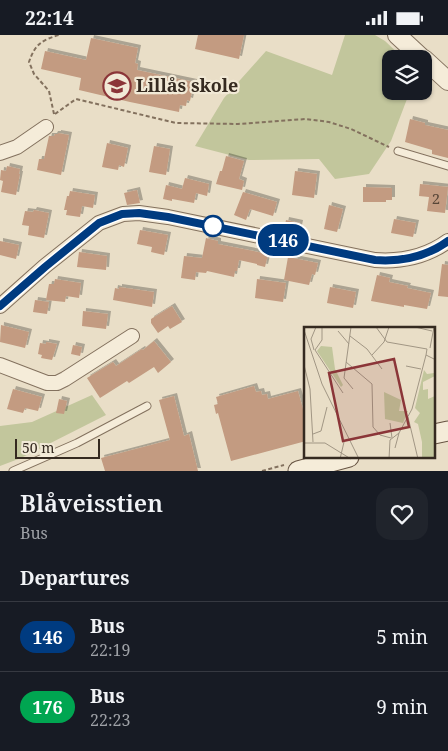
<!DOCTYPE html>
<html lang="en">
<head>
<meta charset="utf-8">
<style>
	:root { --surface:#171b24; --page:#20242c; --text:#f1f3f6; --muted:#9ea1a6; --line:#363941 }
	body { margin:0; font-family:"Noto Serif",serif; background:var(--page); color:var(--text); height:100vh; display:flex; flex-direction:column; font-size:19px; white-space:nowrap }
	* { box-sizing:border-box; margin:0 }
	p { font-size:16px; color:var(--muted) }
	.icon { flex:none; width:28px; height:28px; fill:none; stroke:currentColor; stroke-width:2; stroke-linecap:round; stroke-linejoin:round }
	.map { position:relative; height:436px; overflow:hidden }
	.details { display:flex; flex-direction:column; background:var(--surface); flex:1 }
	.details>* { flex:none }
	.badge { padding:0 10px; border-radius:16px; font-size:18px; line-height:32px }
	.fabs { position:absolute; left:382px; top:15px; display:grid; gap:10px }
	.fabs a { display:grid; place-items:center; width:50px; height:50px; border-radius:10px; background:var(--surface); box-shadow:0 1px 4px #0004; font-size:25px }
	.scale { position:absolute; left:15px; bottom:12px; width:85px; box-sizing:border-box; padding-left:5px; border:2px solid #352a20; border-top:0; font-size:14px; line-height:18px; white-space:nowrap; color:#352a20; -webkit-text-stroke:4px #f1e9d6; paint-order:stroke }
	.map>.badge { position:absolute; translate:-50% -50%; box-shadow:0 0 0 2px #fff }
	h2 { padding:0 20px; font-size:19px; line-height:45px }
	.round { display:grid; place-items:center; flex:none; width:52px; height:52px; border-radius:15px; background:var(--page) }
	.overview { display:flex; align-items:center; justify-content:space-between; height:85px; padding:0 20px }
	h1 { font-size:24px; font-weight:600; line-height:38px }
	ul { padding:0; list-style:none }
	li { display:flex; align-items:center; gap:15px; height:70px; padding:0 20px; border-top:1px solid var(--line) }
	li div { flex:1 }
	li b { display:block; font-size:19px }
	li em { font-style:normal }
	li .badge { min-width:55px; font-weight:700; text-align:center }
	.status { display:flex; justify-content:space-between; align-items:center; height:35px; padding:0 25px; background:var(--surface); direction:ltr }
	.status svg { height:14px; fill:currentColor }
	.map>svg:first-child { display:block }
</style>
</head>
<body>
<div class="status"><b>22:14</b><svg viewBox="0 0 49 12"><path d="M0 12V9h3v3zM5 12V6h3v6zM10 12V3h3v9zM15 12V0h3v12zM26 1h20v11H26zM47 4h2v5h-2z"/></svg></div>
<div class="map">
<svg width="448" height="436" viewBox="0 0 448 436">
	<defs>
		<filter id="shadow"><feDropShadow dx="3" dy="-3" stdDeviation="0" flood-color="#0004"/></filter>
	</defs>
	<rect width="100%" height="100%" fill="#e9dec7"/>
	<path fill="#c2c69c" d="M345,0H375L385,6L404,24H391V56H409L407,64L391,106L369,139L335,144L319,124L249,125L195,111L224,63L266,16L332,40Z
		M92,360L106,380L21,423L0,431V391L32,387Z"/>
	<path fill="#c39b81" filter="url(#shadow)" d="M198,0H244L239,24L195,14Z
		M91,3L138,13L135,28L138,29L137,35L194,47L190,66L187,65L186,71L180,70L179,77L130,67L79,55L81,43L41,34L45,16L86,25Z
		M410,84L425,88V90L448,95V123L432,119V115L405,107Z
		M58,98L69,100L61,140L37,135L39,124H44L49,101H54L55,99H58Z
		M107,108L128,113L124,132L119,130L118,135L102,132Z
		M154,111L170,114L166,140L149,137Z
		M226,121L244,126L239,144L244,146L242,155L216,149L220,136H222Z
		M7,131L20,134L19,139H20L16,160L1,157L3,146L0,145L1,135L6,136Z
		M295,136L317,139L314,163L292,160Z
		M185,143L209,149L207,161L196,158L194,168L172,164V166L163,164L166,150L182,154Z
		M420,149L448,152L445,178L427,176L429,162L419,161Z
		M363,152L392,153V165H386V167H363Z
		M137,155L140,168L127,170L124,158Z
		M70,156L95,160L93,173L82,171L80,182L66,180L67,175H64L67,161H69Z
		M243,157L277,167L273,181L250,174L246,185L234,180Z
		M329,170L343,174L337,197L324,194Z
		M34,175L49,178L44,203L28,200L29,191L22,190L25,176L33,177Z
		M394,184L416,188L413,202L391,198Z
		M286,185L300,188L298,198L284,195Z
		M140,195L168,200L164,220L151,217L152,212L137,209Z
		M206,203L218,206V209L268,219L265,232L257,230V229L239,225L237,236H235L234,242L207,236L206,238L196,237L195,245L181,243L184,221L202,223Z
		M0,206L19,210L16,224L0,220Z
		M79,217L107,221L106,235L77,232Z
		M288,222L318,228L315,240L312,239L309,250L284,245Z
		M442,229L448,230V262L438,261Z
		M377,240L390,243L389,247L408,251L407,253L431,258L427,274L404,270V272L371,266Z
		M55,244L81,248L79,263L66,261L65,267L46,265L49,249H54Z
		M257,244L286,248L283,267L255,263Z
		M119,252L154,257L152,272L113,265L115,253L119,254Z
		M330,252L356,257L353,273L327,268Z
		M35,265L49,267L47,279L33,277Z
		M172,271L182,287L170,294L168,291L158,298L151,288V284Z
		M83,276L108,279L106,294L82,291Z
		M1,290L29,297L25,313L0,307Z
		M154,306L171,327L158,338L154,332L129,348L127,346L100,363L87,343L113,327L116,331L142,314L143,315Z
		M46,307L57,309L52,325L41,323L42,320L38,319L40,308L46,309Z
		M73,310L82,312L80,321L71,319Z
		M254,351L256,357L261,356L262,360L267,359L268,364L298,356L306,385V406L231,426L218,378L216,379L214,370L218,369L216,362Z
		M13,354L42,362L38,376L25,373L23,378L7,374Z
		M174,361L184,401L189,399L198,436H105L101,423L170,405L159,365Z
		M59,364L67,366L64,379L56,378Z"/>
	<g fill="none" stroke-linecap="round" stroke-linejoin="round">
		<g stroke="#83715e" stroke-width="9">
			<path id="service" d="M398,116L448,131
				M13,436L77,408L147,371"/>
		</g>
		<g stroke="#83715e" stroke-width="16">
			<path id="minor" d="M0,118L17,112L46,92
				M0,271L45,231L99,188L123,179L139,178L168,182L375,225C402,227 426,222 448,206
				M0,330L47,348H57L65,344L132,301"/>
		</g>
		<g stroke="#83715e" stroke-width="20">
			<path id="tertiary" d="M397,0L423,24
				M424,24L448,46"/>
		</g>
		<g stroke="#655241" stroke-width="21">
			<path id="secondary" d="M434,399L448,396
				M298,436L349,422"/>
		</g>
		<path stroke="#83715e" stroke-width="2" stroke-dasharray="4 2.5" stroke-linecap="butt" d="M54,79L49,56L34,39L29,27C35,9 42,5 59,0
			M55,79L76,64L176,88L238,89L306,84L329,87L351,94L389,112
			M262,436L284,430"/>
		<use href="#service" stroke="#f5ecd9" stroke-width="7"/>
		<use href="#minor" stroke="#f5ecd9" stroke-width="14"/>
		<use href="#tertiary" stroke="#f5ecd9" stroke-width="18"/>
		<use href="#secondary" stroke="#f5ecd9" stroke-width="19"/>
	</g>
	<g fill="none" stroke-linecap="round" stroke-linejoin="round">
		<g stroke="#fff" stroke-width="11">
			<path id="line" d="M0,271L45,232L99,188L122,179L139,178L168,182L375,225C402,227 426,222 448,206"/>
		</g>
		<use href="#line" stroke="#003b80" stroke-width="8"/>
	</g>
	<defs>
		<g id="school-ring" transform="scale(1.4375)"><circle r="9.5" fill="#f1e9d6" stroke="#8b3538" stroke-width="1.5"/><path d="M0-5L7-2L0 1L-7-2ZM-4 1L0 2.5L4 1V4Q0 6-4 4Z" fill="#8b3538"/></g>
	</defs>
	<g fill-rule="evenodd">
		<use href="#school-ring" x="117" y="51"/>
	</g>
	<circle fill="#fff" stroke="#003b80" stroke-width="2.5" cx="213" cy="191" r="10"/>
	<g text-anchor="middle" stroke-width="4.5" stroke-linejoin="round" paint-order="stroke">
		<g font-size="15" fill="#584638">
			<text x="436" y="169">2</text>
		</g>
		<g font-size="18" font-weight="bold" fill="#352a20" stroke="#f1e9d6" text-anchor="start">
			<text x="136" y="57">Lillås skole</text>
		</g>
	</g>
	<g transform="translate(304 292)">
		<rect width="131" height="131" fill="#e9dec7"/>
		<path d="M17,19L28,20L31,42L39,58L37,60L13,24ZM120,43L123,47L130,46L131,49L119,55V63L124,62V72L131,69V131H118V115L114,97L110,95L116,86L111,81ZM80,65L97,73L95,84H104L99,96L81,92Z" fill="#c2c69c"/>
		<path fill="none" stroke="#a19684" stroke-width="1" d="M18,0V13L11,23L39,66M47,0L40,51L49,62M72,0L83,15L123,22L122,28L132,33M111,0L128,4M0,3L18,57L55,132M34,4L45,17M46,9L63,22L78,42M126,21L130,0M10,23L7,12L12,0M68,28L80,15L85,0M42,35L68,57L69,100L76,108L87,111M0,38L6,62L9,115M102,39L117,42M104,90L114,132M86,96L88,111M9,107L17,104L23,80M0,116H21L47,132M91,121L95,106M36,132L40,115M85,132L86,113L95,106L108,82L122,28"/>
		<path fill="#8b3538" fill-opacity="0.15" stroke="#8b3538" stroke-width="2.5" d="M90,32L105,100L39,114L25,46Z"/>
		<rect width="131" height="131" fill="none" stroke="#352a20" stroke-width="2.5"/>
	</g>
</svg>
<div class="fabs">
<a><svg class="icon" aria-label="layers" viewBox="0 0 24 24"><path d="M12 4l9 5-9 5-9-5zM3 14l9 5 9-5"/></svg></a>
</div>
<div class="scale">50 m</div>
<b class="badge" style="left:283px;top:205px;background:#003b80;color:#fff">146</b>
</div>
<section class="details">
<div class="overview"><div><h1>Blåveisstien</h1><p>Bus</p></div><a class="round"><svg class="icon" aria-label="heart" viewBox="0 0 24 24"><path d="M12 20l-8-8c-3-5 5-10 8-4 3-6 11-1 8 4z"/></svg></a></div>
<h2>Departures</h2>
<ul>
<li><span class="badge" style="background:#003b80;color:#fff">146</span><div><b>Bus</b><p>22:19</p></div><em>5 min</em></li>
<li><span class="badge" style="background:#00a651;color:#fff">176</span><div><b>Bus</b><p>22:23</p></div><em>9 min</em></li>
</ul>
</section>
</body>
</html>
